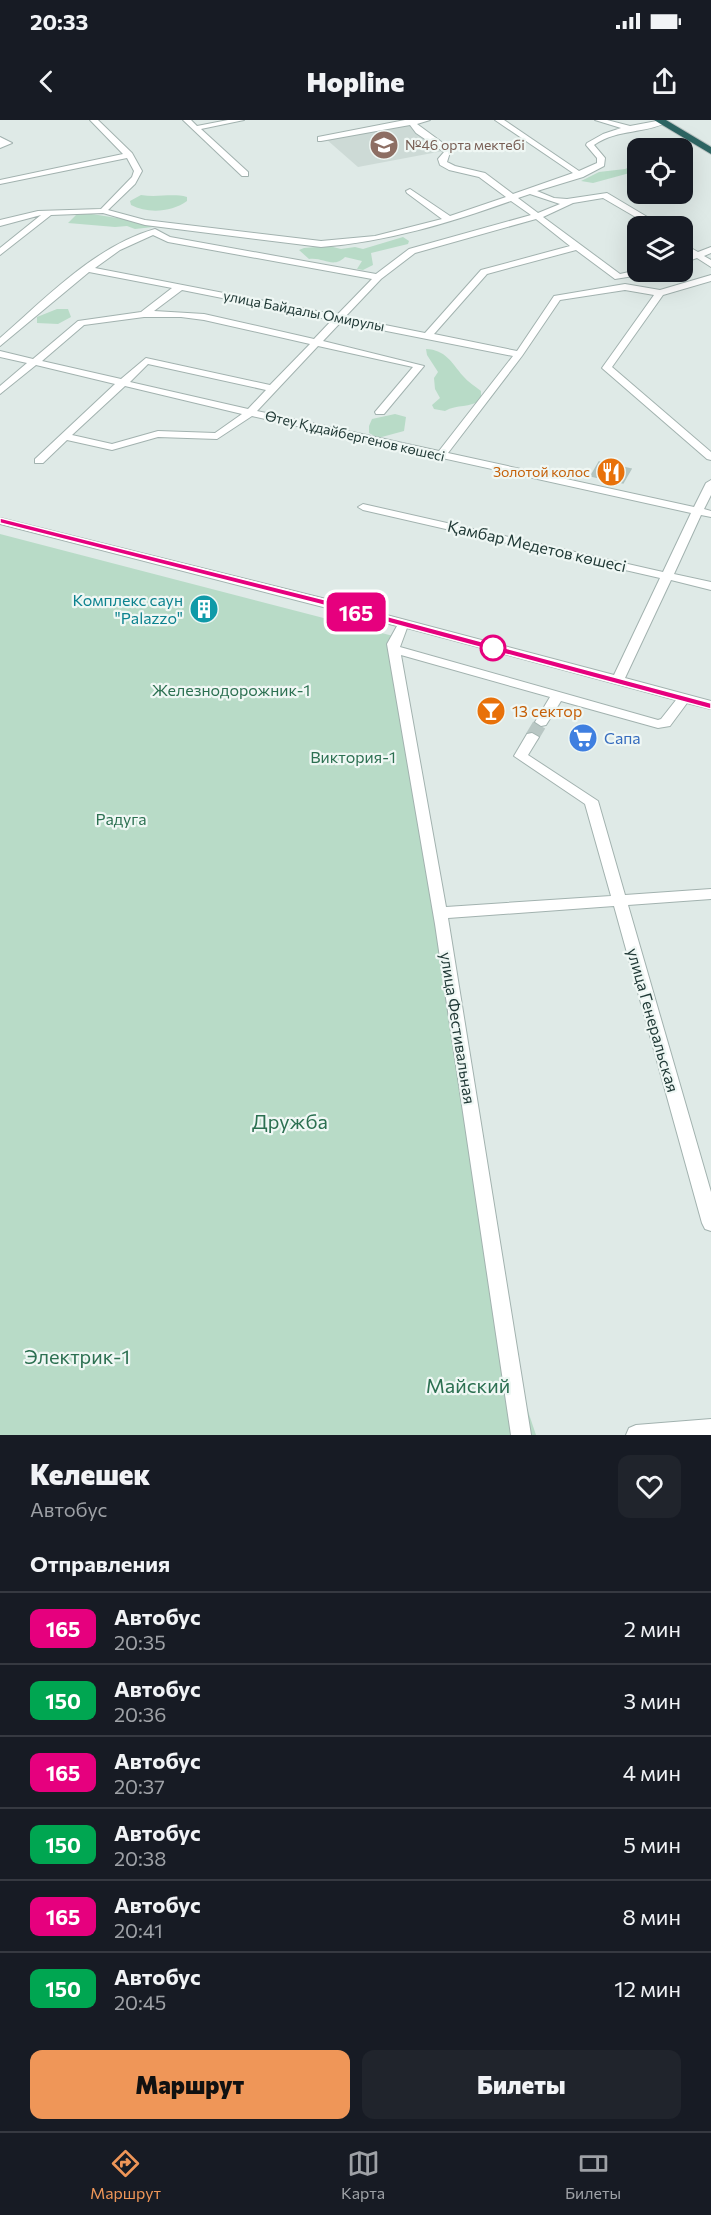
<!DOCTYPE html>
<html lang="ru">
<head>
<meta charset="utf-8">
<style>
	:root { --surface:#171b24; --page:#20242c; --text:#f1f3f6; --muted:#9ea1a6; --line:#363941; --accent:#ef9658 }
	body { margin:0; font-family:Commissioner,sans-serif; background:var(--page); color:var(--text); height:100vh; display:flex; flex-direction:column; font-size:22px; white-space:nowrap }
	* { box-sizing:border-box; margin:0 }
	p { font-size:20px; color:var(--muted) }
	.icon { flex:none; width:33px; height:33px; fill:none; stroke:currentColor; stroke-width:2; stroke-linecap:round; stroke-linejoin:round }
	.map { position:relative; height:1315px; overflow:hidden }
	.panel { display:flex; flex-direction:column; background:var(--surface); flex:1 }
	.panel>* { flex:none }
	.badge { padding:0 12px; border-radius:9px; font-size:21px; line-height:39px }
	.controls { position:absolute; left:627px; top:18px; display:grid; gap:12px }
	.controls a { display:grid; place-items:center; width:66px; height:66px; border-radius:12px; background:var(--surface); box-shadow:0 6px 24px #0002; font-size:30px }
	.map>.badge { position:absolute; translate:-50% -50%; box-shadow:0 0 0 3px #fff }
	h2 { padding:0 30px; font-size:22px; line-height:54px }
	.round { display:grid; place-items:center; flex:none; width:63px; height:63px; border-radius:12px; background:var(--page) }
	.head { display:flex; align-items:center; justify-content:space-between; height:102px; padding:0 30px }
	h1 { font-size:28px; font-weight:800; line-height:45px }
	.button { display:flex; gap:12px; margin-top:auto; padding:12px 30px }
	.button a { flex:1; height:69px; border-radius:12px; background:var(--accent); color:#111; font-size:24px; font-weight:800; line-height:69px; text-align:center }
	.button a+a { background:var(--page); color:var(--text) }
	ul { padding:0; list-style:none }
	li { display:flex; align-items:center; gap:18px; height:72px; padding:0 30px; border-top:2px solid var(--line) }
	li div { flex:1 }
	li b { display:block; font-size:22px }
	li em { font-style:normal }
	li .badge { min-width:66px; font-weight:700; text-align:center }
	.status { display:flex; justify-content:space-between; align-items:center; height:42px; padding:0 30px; background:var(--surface); direction:ltr }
	.status svg { height:16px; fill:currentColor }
	header { display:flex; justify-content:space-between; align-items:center; height:78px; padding:0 30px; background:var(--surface); font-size:27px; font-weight:800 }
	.dock { display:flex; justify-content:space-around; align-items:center; height:84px; border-top:2px solid var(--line); background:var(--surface); font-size:16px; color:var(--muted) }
	.dock a { display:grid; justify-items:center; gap:3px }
	.dock .active { color:var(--accent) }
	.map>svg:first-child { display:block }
</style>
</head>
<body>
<div class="status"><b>20:33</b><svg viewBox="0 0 49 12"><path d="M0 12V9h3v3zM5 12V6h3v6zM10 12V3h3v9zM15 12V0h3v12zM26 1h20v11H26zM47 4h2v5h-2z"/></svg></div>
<header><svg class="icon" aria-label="back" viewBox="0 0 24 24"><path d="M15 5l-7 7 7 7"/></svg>Hopline<svg class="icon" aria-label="share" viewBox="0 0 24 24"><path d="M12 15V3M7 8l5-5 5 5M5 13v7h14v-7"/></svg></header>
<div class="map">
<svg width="711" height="1315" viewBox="0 0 711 1315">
	<rect width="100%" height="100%" fill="#dfeae7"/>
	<path fill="#cddad6" d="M409,5L443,31L358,47L326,19Z"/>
	<path fill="#b8dbc7" d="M637,44V51L593,63L581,61L599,52L625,49Z
		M141,75C157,78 172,73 187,77V81C172,92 148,94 131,85L130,81Z
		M79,92L130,100L153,107L135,109L127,106L115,107L68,103Z
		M403,117L409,121L408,124L371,133L373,145L363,150L357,149L362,141L345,137C333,149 324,137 309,139L299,130L304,128L329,126L341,129L355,127L363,129Z
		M57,189H68L71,197L58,204L37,203V197Z
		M426,229C446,230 451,242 463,256C468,262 475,266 481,271V280C470,288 457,284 445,291L434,289L432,285L440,278L435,269L434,258L438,252L427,235Z
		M395,294L406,297L404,311L378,318L369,313V306L372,299Z
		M0,414L397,517L499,1205L536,1315H0Z"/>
	<path fill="#b5c5c0" stroke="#b2c3bf" stroke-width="1.5" d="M599,342L631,349L623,363L591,356Z"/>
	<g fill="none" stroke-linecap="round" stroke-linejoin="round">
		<path stroke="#b9c7c4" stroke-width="14" stroke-dasharray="14 7" stroke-linecap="butt" d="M532,617L541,602"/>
		<g stroke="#a2b2af" stroke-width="2">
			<path id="minor" d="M90,0H98L132,33L142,51L135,64L108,90L145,100L321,121L375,116L442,99L407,73L406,71L410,69L450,96L506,77L479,57L449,50L440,45L438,39L444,32L416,13L410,5L321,21H318V17L405,0H430L417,4L451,29L447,42L455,46L485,53L513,74L573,53L495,0H504L579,51L597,43V38L586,25L587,23L603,14L621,8L595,0H607L630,6L662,0L667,2C646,14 619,8 594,25L605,38L604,46L583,57L537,71L554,78L567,79L607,73L659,104L660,106H651L603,78L573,83L543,97L620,154L638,150L647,152L646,154L615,159L576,130L487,154L434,214L517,231L554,176L625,164L660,170L711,155V161L663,175L612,247L711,332V340L707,339L602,248L654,175L625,170L560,180L522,236L448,333L694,387L706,363L711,360V375L704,389L711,391V397L701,395L674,454L711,462V470L671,460L625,558L711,581V589L687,583L670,606L658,608L561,581L546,605L541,606L535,602L550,577L401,535L446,787L611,776L585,684L514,636L527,614L532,613L539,617L528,635L598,681L625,775L711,769V779L628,785L711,1072V1111L705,1109L702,1103L614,786L448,798L531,1315H511L435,804L387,524L397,506L0,404V398L326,479L614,555L660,458L363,390L358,387L363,384L663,452L691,393L252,296L217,319L158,317L112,330L67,320L43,343H35V339L115,264L36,245L0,274V266L27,243L0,237V231L33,239L78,201L141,192L172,168L89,152L0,226V218C46,178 95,126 155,109L170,117L376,154L409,129L531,95L511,81C449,103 387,122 321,127L145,105L103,93L51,95L0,135V128L41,95L0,106V100L38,91L101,89L132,57L134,51L127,38L0,64V60L123,34ZM530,74L560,84L538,93L518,78ZM536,99L570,126L481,150L425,213L345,197L381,159L415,133ZM153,115L168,122L372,159L337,195L95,148L120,130ZM182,170L332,200L314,219L204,194L154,191ZM144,197H181L204,200L310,224L270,265L146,238L121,259L42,241L84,205ZM341,202L513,236L439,331L257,291L318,226L413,247L375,292L376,294H384L424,246L323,221ZM148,244L266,270L248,289L130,262ZM125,266L242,294L215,313L158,311L112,324L72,315ZM407,508L676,580L661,599L658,600L400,527Z
				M183,0H191L197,6L228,0H244L201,9L248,52V56H242Z
				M0,17L12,23L0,28Z
				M682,123L698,132L711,127V133L704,136L711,140V147L697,138L682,143V138L691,135L682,129Z
				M711,1299V1315H626L629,1308L636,1305Z"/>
		</g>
		<g stroke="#bcc4c3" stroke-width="2">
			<path id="highway" d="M654,0H666L711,27V34Z"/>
		</g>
		<use href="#minor" fill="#fff" fill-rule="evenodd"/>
		<use href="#highway" fill="#2d6563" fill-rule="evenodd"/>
	</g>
	<path fill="#e6007e" stroke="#fff" stroke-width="1.5" d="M0,398L326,480L711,583V589L319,484L0,403Z"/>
	<defs>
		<g id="school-disc" transform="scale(1.5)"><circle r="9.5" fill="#8d6e63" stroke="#eff7f4"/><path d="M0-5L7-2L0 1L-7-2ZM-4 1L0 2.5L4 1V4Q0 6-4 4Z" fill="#fff"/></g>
		<g id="restaurant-disc" transform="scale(1.5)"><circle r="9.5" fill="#e8710a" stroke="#eff7f4"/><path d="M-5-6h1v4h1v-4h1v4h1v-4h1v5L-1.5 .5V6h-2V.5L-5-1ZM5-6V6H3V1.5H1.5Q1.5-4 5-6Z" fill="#fff"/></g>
		<g id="building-disc" transform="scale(1.5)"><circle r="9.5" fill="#0f9aa8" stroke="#eff7f4"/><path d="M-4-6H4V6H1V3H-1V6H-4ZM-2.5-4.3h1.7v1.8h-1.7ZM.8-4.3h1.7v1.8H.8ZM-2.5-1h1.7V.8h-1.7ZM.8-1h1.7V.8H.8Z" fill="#fff"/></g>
		<g id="bar-disc" transform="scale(1.5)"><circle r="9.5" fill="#e8710a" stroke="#eff7f4"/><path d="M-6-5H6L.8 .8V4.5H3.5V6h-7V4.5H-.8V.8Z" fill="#fff"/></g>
		<g id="supermarket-disc" transform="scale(1.5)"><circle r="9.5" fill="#3f7fe0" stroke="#eff7f4"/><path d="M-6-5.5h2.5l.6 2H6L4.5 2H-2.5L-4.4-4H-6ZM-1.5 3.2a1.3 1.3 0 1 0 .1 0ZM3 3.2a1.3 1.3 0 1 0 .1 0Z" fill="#fff"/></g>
	</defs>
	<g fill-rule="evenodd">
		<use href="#school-disc" x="384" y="25"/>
		<use href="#restaurant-disc" x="611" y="352"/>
		<use href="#building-disc" x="204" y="489"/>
		<use href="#bar-disc" x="491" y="591"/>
		<use href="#supermarket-disc" x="583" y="618"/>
	</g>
	<circle fill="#fff" stroke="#e6007e" stroke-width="3" cx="493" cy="528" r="12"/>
	<g text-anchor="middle" stroke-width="4.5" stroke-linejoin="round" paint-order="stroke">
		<g font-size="14" fill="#785e54" stroke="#eff7f4" text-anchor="start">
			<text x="405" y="30">№46 орта мектебі</text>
		</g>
		<g font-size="14" fill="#213a37" stroke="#eff7f4">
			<text transform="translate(304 191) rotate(11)" y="5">улица Байдалы Омирулы</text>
			<text transform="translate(355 316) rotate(13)" y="5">Өтеу Құдайбергенов көшесі</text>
		</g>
		<g font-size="14" fill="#c56008" stroke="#eff7f4" text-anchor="end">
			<text x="590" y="357">Золотой колос</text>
		</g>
		<g font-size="16" fill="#213a37" stroke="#eff7f4">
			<text transform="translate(537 426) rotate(13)" y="6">Қамбар Медетов көшесі</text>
			<text transform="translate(653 900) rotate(74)" y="6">улица Генеральская</text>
			<text transform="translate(458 908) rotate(81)" y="6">улица Фестивальная</text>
		</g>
		<g font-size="16" fill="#0d838f" stroke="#eff7f4" text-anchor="end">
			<text x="183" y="486">Комплекс саун<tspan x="183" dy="18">"Palazzo"</tspan></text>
		</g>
		<g font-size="16" fill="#2c7051" stroke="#eff7f4">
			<text x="231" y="576">Железнодорожник-1</text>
			<text x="353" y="643">Виктория-1</text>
			<text x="121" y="705">Радуга</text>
		</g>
		<g font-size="16" fill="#c56008" stroke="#eff7f4" text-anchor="start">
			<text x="512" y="597">13 сектор</text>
		</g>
		<g font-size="16" fill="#366cbe" stroke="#eff7f4" text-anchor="start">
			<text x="604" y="624">Сапа</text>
		</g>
		<g font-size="20" fill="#2c7051" stroke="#eff7f4">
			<text x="290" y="1009">Дружба</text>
			<text x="77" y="1244">Электрик-1</text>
			<text x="468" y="1273">Майский</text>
		</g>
	</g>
</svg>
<div class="controls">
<a><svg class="icon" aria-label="locate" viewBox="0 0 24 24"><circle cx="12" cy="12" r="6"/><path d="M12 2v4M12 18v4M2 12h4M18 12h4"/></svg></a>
<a><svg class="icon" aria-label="layers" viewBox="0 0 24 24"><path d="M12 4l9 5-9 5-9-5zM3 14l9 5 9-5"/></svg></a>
</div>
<b class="badge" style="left:356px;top:492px;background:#e6007e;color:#fff">165</b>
</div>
<section class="panel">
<div class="head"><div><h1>Келешек</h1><p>Автобус</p></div><a class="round"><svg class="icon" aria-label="heart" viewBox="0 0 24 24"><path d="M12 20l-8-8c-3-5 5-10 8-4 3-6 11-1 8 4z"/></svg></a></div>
<h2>Отправления</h2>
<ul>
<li><span class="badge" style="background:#e6007e;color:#fff">165</span><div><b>Автобус</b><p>20:35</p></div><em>2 мин</em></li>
<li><span class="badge" style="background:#00a651;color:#fff">150</span><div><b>Автобус</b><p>20:36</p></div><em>3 мин</em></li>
<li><span class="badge" style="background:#e6007e;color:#fff">165</span><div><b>Автобус</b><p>20:37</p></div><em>4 мин</em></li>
<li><span class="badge" style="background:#00a651;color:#fff">150</span><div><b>Автобус</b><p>20:38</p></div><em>5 мин</em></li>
<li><span class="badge" style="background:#e6007e;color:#fff">165</span><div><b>Автобус</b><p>20:41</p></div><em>8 мин</em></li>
<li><span class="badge" style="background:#00a651;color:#fff">150</span><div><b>Автобус</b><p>20:45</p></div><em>12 мин</em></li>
</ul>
<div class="button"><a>Маршрут</a><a>Билеты</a></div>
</section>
<nav class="dock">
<a class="active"><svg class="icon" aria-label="directions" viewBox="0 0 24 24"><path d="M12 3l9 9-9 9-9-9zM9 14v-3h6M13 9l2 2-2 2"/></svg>Маршрут</a>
<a><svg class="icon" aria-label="map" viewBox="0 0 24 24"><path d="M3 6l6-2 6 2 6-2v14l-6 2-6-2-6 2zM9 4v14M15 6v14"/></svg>Карта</a>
<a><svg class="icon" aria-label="tickets" viewBox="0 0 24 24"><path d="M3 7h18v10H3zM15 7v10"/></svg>Билеты</a>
</nav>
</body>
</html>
